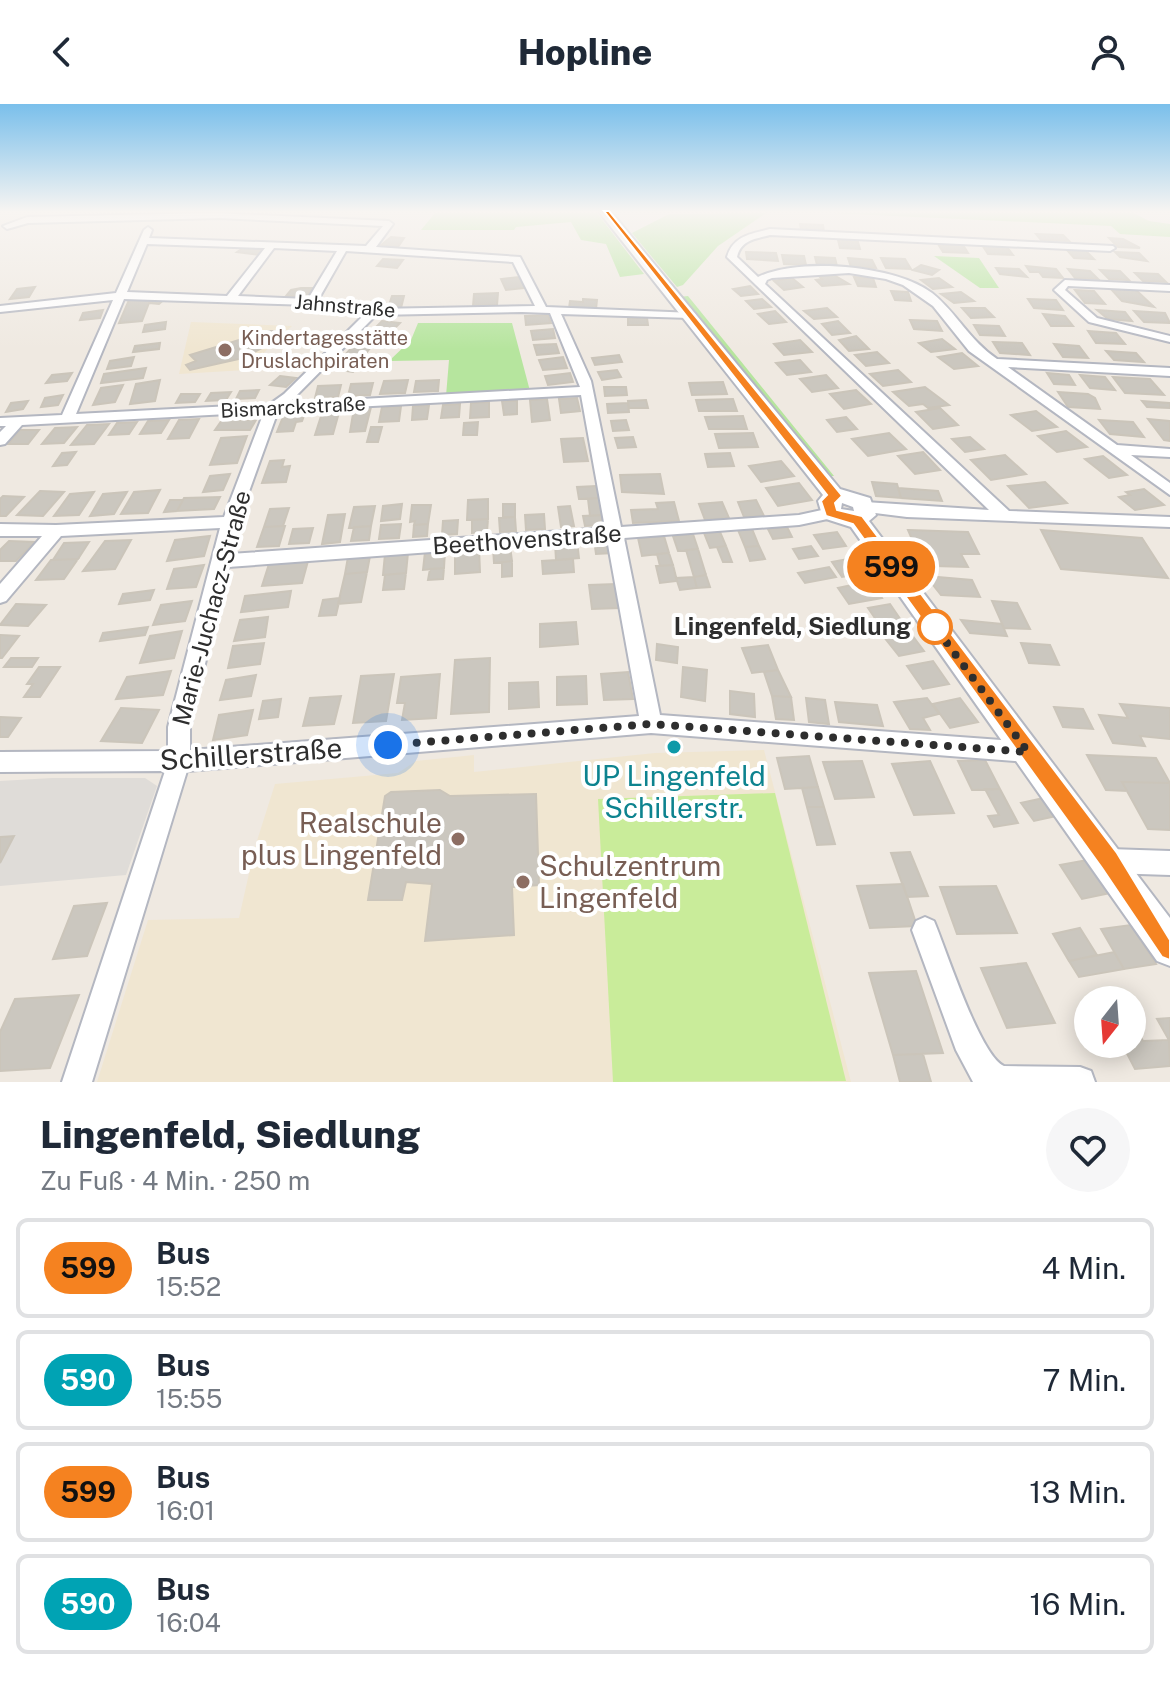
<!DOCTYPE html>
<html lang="de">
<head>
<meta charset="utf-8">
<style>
	:root { --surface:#fff; --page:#f6f6f7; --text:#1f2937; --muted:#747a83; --line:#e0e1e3 }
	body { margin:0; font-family:"Public Sans",sans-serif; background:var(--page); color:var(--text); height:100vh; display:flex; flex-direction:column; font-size:30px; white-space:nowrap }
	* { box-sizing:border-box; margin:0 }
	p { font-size:26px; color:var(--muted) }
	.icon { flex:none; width:44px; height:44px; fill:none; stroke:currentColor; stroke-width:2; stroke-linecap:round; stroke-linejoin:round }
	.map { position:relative; height:978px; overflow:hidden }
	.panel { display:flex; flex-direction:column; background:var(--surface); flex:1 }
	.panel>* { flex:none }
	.badge { padding:0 16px; border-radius:26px; font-size:28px; line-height:52px }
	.needle { width:52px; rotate:197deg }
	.controls { position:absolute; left:1074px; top:882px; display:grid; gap:16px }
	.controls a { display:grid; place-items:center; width:72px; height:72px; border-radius:50%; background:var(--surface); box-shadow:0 4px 20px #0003; font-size:40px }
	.you { position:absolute; width:40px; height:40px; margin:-20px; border:6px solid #fff; border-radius:50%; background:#1a73e8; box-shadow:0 0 0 12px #1a73e833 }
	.map>.badge { position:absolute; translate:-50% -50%; box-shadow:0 0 0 4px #fff }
	.round { display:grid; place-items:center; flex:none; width:84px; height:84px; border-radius:42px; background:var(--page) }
	.headline { display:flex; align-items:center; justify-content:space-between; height:136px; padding:0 40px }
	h1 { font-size:38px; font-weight:800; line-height:60px }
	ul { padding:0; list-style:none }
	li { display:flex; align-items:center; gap:24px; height:100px; margin:0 16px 12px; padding:0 24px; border:4px solid var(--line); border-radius:12px }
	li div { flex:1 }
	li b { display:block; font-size:30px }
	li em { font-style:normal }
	li .badge { min-width:88px; font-weight:700; text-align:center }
	header { display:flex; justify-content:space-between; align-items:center; height:104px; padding:0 40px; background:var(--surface); font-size:36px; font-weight:800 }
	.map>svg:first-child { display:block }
</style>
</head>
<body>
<header><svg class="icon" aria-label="back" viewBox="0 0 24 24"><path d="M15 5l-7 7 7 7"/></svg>Hopline<svg class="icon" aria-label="person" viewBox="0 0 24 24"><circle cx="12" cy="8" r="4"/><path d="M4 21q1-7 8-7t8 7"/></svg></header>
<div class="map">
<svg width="1170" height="978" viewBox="0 0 1170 978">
	<rect width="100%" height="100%" fill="#efe9e1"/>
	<path fill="#f0e6d1" d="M191,218L292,222L246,266L179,270Z
		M764,646L851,978H97L148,816L239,814L255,743L275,680L398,669L416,657L474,651V668L655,649Z"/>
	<path fill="#b6e59e" d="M435,109H597L644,170L620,173L606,140L581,136L571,118L516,123L514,126H421Z
		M766,109L718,142L683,181L677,183L632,129L669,110Z
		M830,109H1134L1149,117L1170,120V133L1120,130L1111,122Z
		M934,152L979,154L999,184H980Z
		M688,192L834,372H824L679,193Z
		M418,219H512L530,287L446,292L449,256L389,257L411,236Z"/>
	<path fill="#c9ec9a" d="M775,689L846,977L613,978L598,695Z"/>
	<path fill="#dfdcd8" d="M52,674H145L157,682L126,771L0,782V677Z"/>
	<path fill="#cbc7bf" stroke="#cbc5ba" stroke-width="2" d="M800,120L823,121L824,128L801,126Z
		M1036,130L1063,131L1069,137L1041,136Z
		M391,133L404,134L398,143L380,142Z
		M1109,134L1123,135L1140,144L1118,143Z
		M838,136L858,138L860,145L840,144Z
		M938,140L963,141L968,149L943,148Z
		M982,141L1007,143L1013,151L988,150Z
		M243,144H266L259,151L237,148Z
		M1067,146L1086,147L1094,155L1074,154Z
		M746,148L776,149L778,157L747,155Z
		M1115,148L1139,149L1147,157L1120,153Z
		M782,151L804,152L806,161L784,160Z
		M815,153L835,154L837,162L817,161Z
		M848,154L872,156L876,164L851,163Z
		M881,154L905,155L911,165L886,164Z
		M383,155L403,156L397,164L377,162Z
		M921,161L939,166L932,171L913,166Z
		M1026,162L1056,165L1063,174L1043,173L1039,168H1030Z
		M996,164L1019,165L1027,173L1000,170Z
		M1068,165L1090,167L1098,175L1075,174Z
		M1100,166L1120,167L1129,176L1109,175Z
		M1135,169L1158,170L1166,178L1143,177Z
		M834,171L849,180L822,182L816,176L822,175L819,172Z
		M519,173L525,184L506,186L501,175Z
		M854,173L873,174L876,183L858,182Z
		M792,174L803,183L784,186L774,177Z
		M939,174L952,183L933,185L921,176Z
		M750,182L758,190L741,192L733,185Z
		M35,183L29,193L10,195L17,185Z
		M301,184H312L307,192H286L291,186Z
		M1111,185L1136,186L1154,203L1122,197Z
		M1075,186L1094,187L1105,200L1085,199Z
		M891,187L908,188L911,197L895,196Z
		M961,188L974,197L954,199L941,190Z
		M498,189L497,201L473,202L474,190Z
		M392,192H404L401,204H388Z
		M149,194H166L159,200L149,199L142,217L119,219L129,196Z
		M583,195L597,196L596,205L569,204L570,197L583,198Z
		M762,195L771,203L754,205L746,197Z
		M1028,195L1056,196L1063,206L1034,204Z
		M827,204L837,213L814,215L804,207Z
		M962,204H985L994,213L971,214Z
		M103,206L100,214L80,216L83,209Z
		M1097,206L1125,208L1132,217L1108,215Z
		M775,207L786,218L769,220L758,210Z
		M1134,207L1165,209L1170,219L1144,218Z
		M1043,210L1065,212L1073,222H1051Z
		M548,211L551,219L526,221L525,212Z
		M628,214H647L648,221H628Z
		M910,216L937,217L942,227L914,225Z
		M382,217L400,219L392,227L374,225Z
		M838,217L850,229L832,231L822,220Z
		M166,218L165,225L143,228L145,221Z
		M974,221L999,222L1005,232L980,231Z
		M553,225L555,234L533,236L531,227Z
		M268,227H278L264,243L243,254L190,266L186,261L196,257L190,251Z
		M1088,227L1116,229L1125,240L1096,239Z
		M370,229H373L385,231L377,240L362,238Z
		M317,232L334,235L325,243L307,241Z
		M856,232L869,245L849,247L839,236Z
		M942,235L955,245L931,248L919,239Z
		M800,236L812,248L784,251L774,240Z
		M993,238L1022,239L1030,251L1000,249Z
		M160,239L159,245L133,248L135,242Z
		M556,240L559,249L537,251L534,241Z
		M1054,240L1079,242L1088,254L1063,253Z
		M354,241L371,243L362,254L344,252Z
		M1106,247L1136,249L1144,258L1114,256Z
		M877,248L889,259L866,262L855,251Z
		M962,249L978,262L954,265L938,253Z
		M619,251L622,258L595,261L592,254Z
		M346,252L362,254H365L353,268L333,265Z
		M134,253L131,262L107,265L110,257Z
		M563,253L567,264L543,266L539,256Z
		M800,256L811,268L787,271L776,259Z
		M146,264L143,274L101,279L104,270Z
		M617,266L621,273L602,276L598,268Z
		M898,266L911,278L883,282L870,270Z
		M72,269L67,277L46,279L52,271Z
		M570,269L573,278L548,281L545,272Z
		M1047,269L1069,271L1075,281L1054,280Z
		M826,271L838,284L812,288L800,275Z
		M1080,271L1105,273L1115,286L1090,284Z
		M280,272L296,274L286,283L270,281Z
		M1113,273L1150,275L1164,291L1125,289Z
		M160,276L155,297L130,300L136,280Z
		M408,276L405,289L380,290L384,277Z
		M439,276L438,287L414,288L416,277Z
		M723,278L727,290L692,291L689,279Z
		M373,279L370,291L348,292L351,280Z
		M123,281L115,298L93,301L101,284Z
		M341,281L338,293L315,294L318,282Z
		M604,283H626L627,291L605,292Z
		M925,283L949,301L928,304L923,300L909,302L893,288Z
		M259,286L255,294L236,295L240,287Z
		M856,286L871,300L844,305L830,290Z
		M231,288L226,296L206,297L211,289Z
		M1058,288L1088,290L1095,294L1100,305L1068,303Z
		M181,290H200L195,298L176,299Z
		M63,291L58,301L41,303L45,294Z
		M577,294L580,307L561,309L559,295Z
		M547,295L550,316L532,318L530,296Z
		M733,295L737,307H699L696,296Z
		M646,296L648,304H629L628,297Z
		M28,297L23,305L6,308L11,299Z
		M502,297H517V310L504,311Z
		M1142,297L1170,299V304L1147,303Z
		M489,298V313L470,314L471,299Z
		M628,299L629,308L608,309L607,300Z
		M460,300L459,313L441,314L443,301Z
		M429,301L427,315L412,316L413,302Z
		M401,302L399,317L379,318L382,303Z
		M371,303L365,327L350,328L354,304Z
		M940,304L958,321L933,325L916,308Z
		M340,305L333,330L315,331L323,306Z
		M306,307L302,317L296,318L293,327L277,328L285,308Z
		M1036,307L1057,323L1032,327L1011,311Z
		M743,312L747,325H709L705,313Z
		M846,313L857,325L837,328L827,316Z
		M199,315L189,334L168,335L179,316Z
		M1148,315L1170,317V337L1164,336Z
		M169,316L161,329L140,330L148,317Z
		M222,316H256L250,326H215Z
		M626,316L629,326L613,327L611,317Z
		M1099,316L1133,318L1144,333L1110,330Z
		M137,318L129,330L109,331L117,319Z
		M478,318L477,331H463L464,319Z
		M109,320L94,340L71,341L87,321Z
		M77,323L64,339L42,340L55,324Z
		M371,323H382L378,338H367Z
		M20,326H39L28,340H8Z
		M1066,327L1087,343L1057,348L1038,332Z
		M753,329L758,343L719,344L715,330Z
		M889,329L906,345L868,352L852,335Z
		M247,332L237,359L210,361L221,334Z
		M633,333L636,343L618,344L615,334Z
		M970,333L984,345L965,348L952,335Z
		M583,334L588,357L564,358L561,335Z
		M76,348L67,361L53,362L62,349Z
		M923,348L940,366L915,370L898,352Z
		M730,349L734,362L708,363L705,350Z
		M1005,351L1026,370L991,376L971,356Z
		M1103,352L1127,371L1109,374L1085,355Z
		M284,356L282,363L290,362L286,378L262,379L270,357Z
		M781,357L794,372L761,378L749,362Z
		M230,370L223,386L203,388L210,372Z
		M660,370L664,390L622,388L620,371Z
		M872,378L897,380L901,394L876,392Z
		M1045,378L1067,399L1029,404L1008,382Z
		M799,379L812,396L778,402L766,384Z
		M596,382L599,394L579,395L577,383Z
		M898,384L938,387L942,397L901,394Z
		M1144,385L1164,401L1135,406L1119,393L1130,391L1126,388Z
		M160,386L148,409L121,410L134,388Z
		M40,387L64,388L43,412L17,411Z
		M94,388L79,411L54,412L70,390Z
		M127,388L114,410L90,412L103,390Z
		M3,392L24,393L6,412H0V395Z
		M220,393L214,405L177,407L184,394Z
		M599,394L602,411L590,412L588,395Z
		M488,395V415L467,416L468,396Z
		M170,396H183L177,407L164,408Z
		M756,396L764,412L744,413L738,398Z
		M674,398L679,417L633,419L631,406L658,405L656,399Z
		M722,398L729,414L705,416L699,400Z
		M402,400L400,415L381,417L383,402Z
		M503,400H515V413H503Z
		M412,401H431L428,420L414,421L415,417L410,418Z
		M375,402L371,422L349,424L354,403Z
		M570,402L574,422L561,423L558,403Z
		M289,404L283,422L264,423L270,405Z
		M345,410L340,438L322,440L328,411Z
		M544,410L545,425L526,426L525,411Z
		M602,411L604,421L585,422L583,412Z
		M515,413L516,427L500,428L499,414Z
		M488,415L487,428L472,429V416Z
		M458,416L457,430L442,431L443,417Z
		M401,420L399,434L379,435L381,421Z
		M428,420L427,432L413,433L414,421Z
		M285,422L279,442L257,443L264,423Z
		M371,422L369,436L351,437L354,423Z
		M787,423L792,433L773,435L768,425Z
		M313,424L309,439L289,440L293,425Z
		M752,425L759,442L745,443L738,426Z
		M908,426L968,428L979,450H961L968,463L934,462L929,450L918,449Z
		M1041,426L1142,434L1168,474L1061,465Z
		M720,428L726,442L710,444L704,429Z
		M837,428L846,442L823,445L814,431Z
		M693,430L698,445L678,447L673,432Z
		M210,432L204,452L167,457L175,436Z
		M664,432L669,449L642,452L638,434Z
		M610,435L613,449L596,450L594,436Z
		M131,436L115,465L83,467L105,437Z
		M9,437L35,438L16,457H0V446Z
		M577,437L579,454L556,456L555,439Z
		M89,438L78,455L53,456L64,439Z
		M510,442L512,457L494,459L493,444Z
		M726,442L732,458H723L717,443Z
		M759,442L765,455L750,457L745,443Z
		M811,442L818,452L799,455L793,445Z
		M479,444L480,468L455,470V446Z
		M698,445L706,471L694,473L686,446Z
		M445,447L444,464L423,466L425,448Z
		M408,449L406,469L383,471L385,450Z
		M669,449L673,461L660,462L657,450Z
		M370,452L367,468L345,470L348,453Z
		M853,454L864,469L842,473L832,458Z
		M78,455L64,475L36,476L51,456Z
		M573,455L574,468L543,470L542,457Z
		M308,457L302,479L262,482L269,460Z
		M512,457V472L502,473V458Z
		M204,461L196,483L167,485L174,465Z
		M673,461L677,477L660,479L656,462Z
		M829,463L836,473L805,479L798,469Z
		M444,464L443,475L428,476L430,465Z
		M367,468L361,498L338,500L345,470Z
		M406,469L404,485L383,486L385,471Z
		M706,471L710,483L697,484L694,473Z
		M926,472L972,476L980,493L941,491Z
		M694,473L697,484L680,486L676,474Z
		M863,474L870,477L882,494L849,500L838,484L852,481L848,477Z
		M616,480L620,504L592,505L589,481Z
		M154,486L150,496L119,500L123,490Z
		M291,487L288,503L241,508L245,492Z
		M340,494L336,511L319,512L323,496Z
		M192,497L185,517L153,521L161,501Z
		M992,497L1017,499L1030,525L1004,524Z
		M16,500L46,501L28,522L0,521Z
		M890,500L903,519L881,523L868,504Z
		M268,513L265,533L234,537L240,516Z
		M961,516L1002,520L1007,532L970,529Z
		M576,518L578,540L540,543V520Z
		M148,523L145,531L100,537L103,529Z
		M182,527L174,554L140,559L150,532Z
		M909,527L924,547L899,552L884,533Z
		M0,531L19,532L2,554H0Z
		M264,539L260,560L228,564L233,542Z
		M1021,539L1050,541L1059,561L1029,559Z
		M657,540L678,543L677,559L656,556Z
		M768,541L778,566L752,569L742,544Z
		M11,554H38L32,563H4Z
		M490,554L489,608L451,610L455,556Z
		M933,557L949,580L923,585L907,562Z
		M39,563H60L40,593H24L33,580H27Z
		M683,563L707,566L705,597L681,593Z
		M778,566L791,593L772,592L764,568Z
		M171,567L163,591L116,595L127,573Z
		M628,568L633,595L604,596L601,570Z
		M394,570L386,617L353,619L361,572Z
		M440,570L436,614L402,616L405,599H397L401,573Z
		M256,571L251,592L220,596L226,576Z
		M586,572L587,600L557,601V573Z
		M538,578L539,603L509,605V579Z
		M730,587L754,590L755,613L730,610Z
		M341,592L334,620L303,622L310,594Z
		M772,592L791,593L794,616L776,615Z
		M806,594L825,596L829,620L809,618Z
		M927,594L939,610L923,614L930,626L910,625L894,598Z
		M960,594L978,618L950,624L933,600Z
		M281,595L278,613L259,615L263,597Z
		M835,598L877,601L883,622L839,618Z
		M1120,600L1170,604V635L1140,632L1145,642L1113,639L1099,611L1128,614Z
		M1054,603L1083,605L1093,625L1063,623Z
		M121,604L159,606L142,639L101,637Z
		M253,606L247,631L213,636L219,611Z
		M0,613L21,614L8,633H0Z
		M1087,651L1156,654L1170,679L1122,678L1127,687L1106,686Z
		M809,652L818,683L785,685L777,654Z
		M985,656L1000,685L972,686L958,657Z
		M862,657L874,693L835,695L823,658Z
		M930,657L954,709L914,711L892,660Z
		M1122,678L1170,679V726L1148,725Z
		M818,683L824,703H807L802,684Z
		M985,685H1000L1018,719L994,723L988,712L999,711Z
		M440,686L450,692L536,690L539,781L512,783L514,831L425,837L432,780L406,778L402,796H368L385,692L391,688Z
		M1043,694L1056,712L1034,717L1021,699Z
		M807,703H824L835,740L817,741Z
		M14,732L0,759V733Z
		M910,748L928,792L907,793L891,749Z
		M1087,756L1110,789L1082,795L1060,761Z
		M903,780L917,822L870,824L857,782Z
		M996,782L1017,829L957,830L940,783Z
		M107,799L87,852L53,855L74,802Z
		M1131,821L1156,860L1124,865L1101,825Z
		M1080,824L1097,851L1069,857L1053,830Z
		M1114,848L1124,865L1079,873L1069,857Z
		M1026,859L1055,919L1007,924L981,864Z
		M916,867L943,949L893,951L869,869Z
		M79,891L50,964L0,967V928L15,895Z
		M1170,914V938L1157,915Z
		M1132,918L1143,937L1169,936L1170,962L1135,965L1122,940H1132Z
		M923,950L931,978H900L893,951Z"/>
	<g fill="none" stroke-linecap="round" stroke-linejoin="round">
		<g stroke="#b4b7c1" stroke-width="4">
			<path id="street" d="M214,109L389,117L393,120L376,143L520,153L546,203L694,209L696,211L690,214L561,210L591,277L621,423L799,411L831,404L839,409L837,413L799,421L624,434L660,611L1028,638L1036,641L1039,648L1036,655L1028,658L651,629L187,667L92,978H62L165,667L0,668V648L168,647V623L220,424L61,432L6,497L0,499V480L42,432H0V420L56,421L224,413L264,308L22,321L5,340L0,341V328L6,322H0V314L62,311L113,196L0,208V202L116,189L144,126L148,123L152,126L149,134L366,142L383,122L219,114L28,119L7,125L3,122L27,113ZM147,140L265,144L227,192L127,188ZM274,144L337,147L308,195L238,192ZM346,147L513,158L535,202L373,205L318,196ZM124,195L311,201L365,210L284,290L270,300L76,310ZM522,208L550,209L580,283L289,299L376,211ZM581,291L605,424L230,450L238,418L278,307ZM607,435L639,612L190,646V623L228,463Z
				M770,125L1113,142L1115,144L1110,147L770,131C755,135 741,136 737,153L758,173C798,153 896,161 932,189C957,209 969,236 997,255L1170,264V272L1008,263L1117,341L1170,345V353L1131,351L1170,379V391L969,247L933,202L903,181L886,175L849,169L772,174L767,176L765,180L1009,407L1170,413V423L907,413L859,407L857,403L859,399L865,398L989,406L727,153C733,132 750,130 770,125Z
				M1065,176L1170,181V187L1068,182L1065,186L1097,214L1170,232V238L1089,218L1054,186Z
				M1109,745L1170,747V771L1109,769L1100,766L1097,757L1100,748Z
				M925,813L934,817C946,845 980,952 1004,962L1080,963L1091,967L1095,978H973L956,946L912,826L916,817Z"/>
		</g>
		<g stroke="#b4b7c1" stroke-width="4">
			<path id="secondary" d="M600,109H612L840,385L870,394L876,411L869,417L1170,814V862L1157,857L851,423L823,414L818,397L823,391ZM842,399L853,403L854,407L841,405Z"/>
		</g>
		<use href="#street" fill="#fff" fill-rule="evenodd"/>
		<use href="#secondary" fill="#fff" fill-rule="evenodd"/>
	</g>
	<linearGradient id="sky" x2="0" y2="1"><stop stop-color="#7abfeb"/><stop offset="0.44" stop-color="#f8f5f2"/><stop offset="1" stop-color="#f8f5f2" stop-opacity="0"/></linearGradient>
	<rect width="1170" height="245" fill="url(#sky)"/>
	<path fill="#f58220" stroke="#fff" stroke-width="2" d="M604,107H609L840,389L842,392L835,399L837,406L862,412L1117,749L1170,836V856L1162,853L1102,764L853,420L826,412L821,397L827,391Z"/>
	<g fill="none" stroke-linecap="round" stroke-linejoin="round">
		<path stroke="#2e2e2e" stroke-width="8" stroke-dasharray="0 14.4" d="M388,641L651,620L1028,648L935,523"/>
	</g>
	<g fill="#8d6e63" stroke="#fff" stroke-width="3">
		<circle cx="225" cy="246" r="8"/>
		<circle cx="458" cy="735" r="8"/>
		<circle cx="523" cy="778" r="8"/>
	</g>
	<circle fill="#fff" stroke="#f58220" stroke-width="4" cx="935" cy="523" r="16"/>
	<circle fill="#0f9aa8" stroke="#fff" stroke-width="3" cx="674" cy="643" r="8"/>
	<g text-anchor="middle" stroke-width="8" stroke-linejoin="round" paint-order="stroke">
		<g font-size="20" fill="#2e2e2e" stroke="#fff">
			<text transform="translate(345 202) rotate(5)" y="7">Jahnstraße</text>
			<text transform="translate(293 303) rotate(-3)" y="7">Bismarckstraße</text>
		</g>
		<g font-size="20" fill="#785e54" stroke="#fff" text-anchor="start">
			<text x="241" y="241">Kindertagesstätte<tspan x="241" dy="23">Druslachpiraten</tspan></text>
		</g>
		<g font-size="24" fill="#2e2e2e" stroke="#fff">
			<text transform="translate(527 436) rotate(-4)" y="8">Beethovenstraße</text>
			<text transform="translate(212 504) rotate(-75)" y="8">Marie-Juchacz-Straße</text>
		</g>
		<g font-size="24" font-weight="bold" fill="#2e2e2e" stroke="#fff" text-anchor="end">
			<text x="911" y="531">Lingenfeld, Siedlung</text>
		</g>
		<g font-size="28" fill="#2e2e2e" stroke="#fff">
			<text transform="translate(251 650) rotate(-4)" y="10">Schillerstraße</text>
		</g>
		<g font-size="28" fill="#0d838f" stroke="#fff">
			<text x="674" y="682">UP Lingenfeld<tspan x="674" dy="32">Schillerstr.</tspan></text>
		</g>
		<g font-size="28" fill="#785e54" stroke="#fff" text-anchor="end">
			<text x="442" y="729">Realschule<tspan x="442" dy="32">plus Lingenfeld</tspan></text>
			<text x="539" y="772" text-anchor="start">Schulzentrum<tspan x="539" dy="32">Lingenfeld</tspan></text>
		</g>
	</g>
</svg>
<div class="controls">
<a><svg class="needle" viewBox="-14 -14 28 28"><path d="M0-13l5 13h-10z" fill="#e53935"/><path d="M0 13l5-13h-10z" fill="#747a83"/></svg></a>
</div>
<div class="you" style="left:388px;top:641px"></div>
<b class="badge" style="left:891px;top:463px;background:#f58220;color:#111">599</b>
</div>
<section class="panel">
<div class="headline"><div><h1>Lingenfeld, Siedlung</h1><p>Zu Fuß · 4 Min. · 250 m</p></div><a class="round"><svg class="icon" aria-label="heart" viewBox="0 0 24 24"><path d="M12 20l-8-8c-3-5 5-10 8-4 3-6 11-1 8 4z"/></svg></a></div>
<ul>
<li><span class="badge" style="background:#f58220;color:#111">599</span><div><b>Bus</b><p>15:52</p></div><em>4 Min.</em></li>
<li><span class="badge" style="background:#00a3b4;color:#fff">590</span><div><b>Bus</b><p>15:55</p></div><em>7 Min.</em></li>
<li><span class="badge" style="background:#f58220;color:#111">599</span><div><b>Bus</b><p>16:01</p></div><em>13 Min.</em></li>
<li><span class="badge" style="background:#00a3b4;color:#fff">590</span><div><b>Bus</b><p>16:04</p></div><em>16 Min.</em></li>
</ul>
</section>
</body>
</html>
